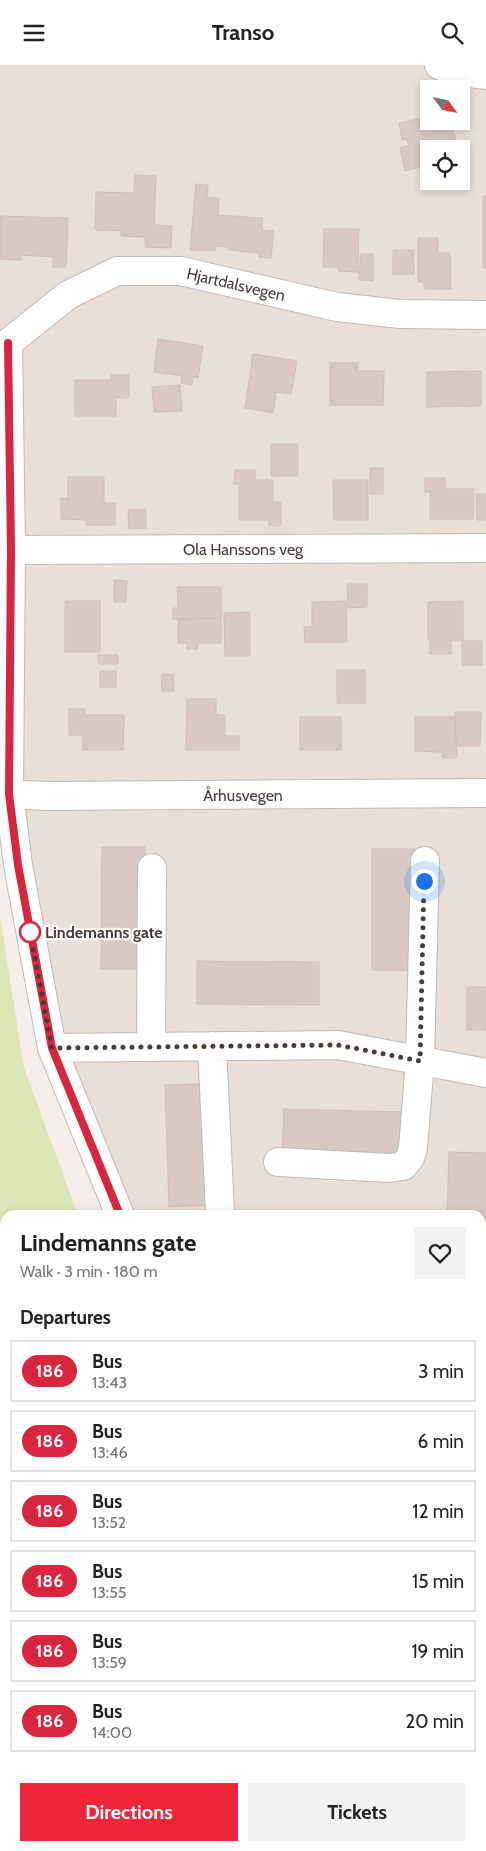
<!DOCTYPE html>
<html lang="en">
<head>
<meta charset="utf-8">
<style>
	:root { --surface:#fff; --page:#f2f2f2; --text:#222; --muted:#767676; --line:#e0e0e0; --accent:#ef263a }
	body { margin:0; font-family:Cabin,sans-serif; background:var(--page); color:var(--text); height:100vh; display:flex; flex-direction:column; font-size:19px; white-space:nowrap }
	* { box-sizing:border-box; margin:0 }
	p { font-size:16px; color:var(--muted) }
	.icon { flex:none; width:28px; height:28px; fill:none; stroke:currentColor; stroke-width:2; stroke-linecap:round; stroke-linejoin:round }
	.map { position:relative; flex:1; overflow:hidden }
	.details { position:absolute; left:0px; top:1145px; width:486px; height:641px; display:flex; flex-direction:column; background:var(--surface); border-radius:15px 15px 0 0; box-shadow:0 2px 8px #0003 }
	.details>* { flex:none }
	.badge { padding:0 10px; border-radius:16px; font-size:18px; line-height:32px }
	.needle { width:32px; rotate:123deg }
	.controls { position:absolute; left:420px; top:15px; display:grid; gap:10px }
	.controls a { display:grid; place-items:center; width:50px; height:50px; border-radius:0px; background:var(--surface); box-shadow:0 2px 8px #0003; font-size:25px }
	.you { position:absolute; width:25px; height:25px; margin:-12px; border:4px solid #fff; border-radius:50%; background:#1a73e8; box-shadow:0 0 0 8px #1a73e833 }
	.map>.badge { position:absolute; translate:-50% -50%; box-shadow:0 0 0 2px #fff }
	h2 { padding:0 20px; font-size:19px; line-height:45px }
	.round { display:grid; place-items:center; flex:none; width:52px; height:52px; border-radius:0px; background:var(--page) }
	.summary { display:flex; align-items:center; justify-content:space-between; height:85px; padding:0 20px }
	h1 { font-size:24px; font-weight:700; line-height:38px }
	.primary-button { display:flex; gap:10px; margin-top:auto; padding:10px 20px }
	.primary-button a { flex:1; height:58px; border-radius:0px; background:var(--accent); color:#fff; font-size:20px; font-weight:700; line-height:58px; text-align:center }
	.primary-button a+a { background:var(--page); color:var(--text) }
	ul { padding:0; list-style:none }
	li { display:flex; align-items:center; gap:15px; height:62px; margin:0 10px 8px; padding:0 10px; border:2px solid var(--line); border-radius:0px }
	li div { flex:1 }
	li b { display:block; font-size:19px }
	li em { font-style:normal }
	li .badge { min-width:55px; font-weight:700; text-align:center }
	header { display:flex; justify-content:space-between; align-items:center; height:65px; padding:0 20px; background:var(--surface); font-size:22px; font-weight:700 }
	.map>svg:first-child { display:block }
</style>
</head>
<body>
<header><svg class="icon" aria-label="menu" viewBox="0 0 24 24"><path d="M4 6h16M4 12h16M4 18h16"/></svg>Transo<svg class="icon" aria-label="search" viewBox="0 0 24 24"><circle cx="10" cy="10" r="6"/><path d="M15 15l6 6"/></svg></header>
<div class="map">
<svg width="486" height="1786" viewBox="0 0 486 1786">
	<rect width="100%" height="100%" fill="#f4eeea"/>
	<path fill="#e8dfd8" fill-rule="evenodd" d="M0,0H486V1587L481,1588V1150H120L52,983L18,800L0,485ZM429,24H461V56H429ZM429,84H461V116H429Z"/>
	<path fill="#dce6b5" d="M0,851L24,1003L78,1150H5V1452L0,1453Z
		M0,1568H5V1781H179V1786H0Z"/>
	<path fill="#d8cac3" stroke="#d0beb3" d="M429,52V56H451L456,79L429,84V100L405,106L400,83L409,81L407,74L402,75L399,58Z
		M135,110L156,111L154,160L172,161L171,183L145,182V172L121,171V166L95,165L96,127L134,128Z
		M196,119L208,120L207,132L219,133L218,150L263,153L262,165L274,166L271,193L259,192V188L228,185V182L215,181V186L190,185Z
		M483,131H486V203H483Z
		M0,151L68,153L66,202H53V192L21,190V195L0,194Z
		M324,164H359L358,202H360V189H373V216L359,215V207L338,206V202H323Z
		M418,173H438V188H450L451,224H424V217H418Z
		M393,185H413L414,209L393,210Z
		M158,274L203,281L198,313L193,312L192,320L181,318L182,311L154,307Z
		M253,289L297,296L291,329L276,327L273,348L245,343Z
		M330,298H358V306H384L383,340H330Z
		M481,306V341L427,342V307Z
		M111,310H129V333H116V351H75V315H111Z
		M180,320L182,346L154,347L152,322Z
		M271,379H298V411H271Z
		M370,403H383V429H370Z
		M235,405H255V415H273V437H281V461L269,460V455H239V419H234Z
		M68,412H104V438H115V460H86V455L61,454V433L68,434Z
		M425,413H445V424H474L473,454H430V427H425Z
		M333,415H368V455H334Z
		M476,429H486V455H477Z
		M146,444V463L129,464L128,445Z
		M114,515L127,516L126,537H114Z
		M347,519H367V542L348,543Z
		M177,522H221V553L173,554V543H178Z
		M65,536H100V587H65Z
		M346,536L347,577L305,578L304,562H312V537Z
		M463,536V575H451V589H430V575H428V537Z
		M250,547V591H225L224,548Z
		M221,553V578H198V584H187V578H178V554Z
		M462,576H482V600H462Z
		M98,590H118V599H99Z
		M337,605H365V638H337Z
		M100,606H116V622H100Z
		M173,609L174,626H162L161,610Z
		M187,634H216V650H225V671H239V685H186Z
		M69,644H84L85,650H124L123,685H83V670H69Z
		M455,647H481L480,681H455Z
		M300,652H341V685H300Z
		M415,652H455L457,693H443V687L415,686Z
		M102,782H145L144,904H101Z
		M372,784H415L414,906L372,905Z
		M197,896L319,897V940L197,939Z
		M467,922H486V965H467Z
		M207,1019L211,1140L169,1142L165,1020Z
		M284,1044L405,1047L404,1090L282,1087Z
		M449,1087L486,1088V1210L481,1209V1150H447Z
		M0,1486H5V1542L0,1543Z"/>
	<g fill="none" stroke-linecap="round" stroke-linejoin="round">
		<g stroke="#c2b7b0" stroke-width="16">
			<path id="service" d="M0,1473H5
				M481,1512H486
				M361,1781L363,1786"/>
		</g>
		<g stroke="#c2b7b0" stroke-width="30">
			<path id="minor" d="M439,0L454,6L486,10
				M8,278L11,485L9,729L18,800L52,983L120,1150
				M8,278L68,230L117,206H181L337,242L400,249L486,250
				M0,485L486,483
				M212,981L220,1147
				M151,982L152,803
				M52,983L338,980L486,1008
				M278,1097L389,1103L403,1101L410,1093L413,1083L420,996L425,796
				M481,1588L486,1587
				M481,1772L486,1771
				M434,1786V1781"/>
		</g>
		<g stroke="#c2b7b0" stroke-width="30">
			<path id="tertiary" d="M0,729L50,731L486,728"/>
		</g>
		<path stroke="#c0ac9f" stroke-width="3" stroke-dasharray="2.5 2.5" stroke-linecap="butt" d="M0,1253H5
			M0,1314L5,1318
			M0,1624L5,1623
			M95,1786L122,1783
			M226,1786V1781"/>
		<use href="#service" stroke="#fff" stroke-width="14"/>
		<use href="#minor" stroke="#fff" stroke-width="28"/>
		<use href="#tertiary" stroke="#fff" stroke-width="28"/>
	</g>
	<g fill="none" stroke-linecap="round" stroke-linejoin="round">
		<g stroke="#fff" stroke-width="11">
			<path id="line" d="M8,278L11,484L9,729L18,800L52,983L120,1150"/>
		</g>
		<use href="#line" stroke="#d7263d" stroke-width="8"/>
		<path stroke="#483e38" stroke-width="5" stroke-dasharray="0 9" d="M30,867L52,983L338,980L420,996L424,816"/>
	</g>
	<circle fill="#fff" stroke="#d7263d" stroke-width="2.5" cx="30" cy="867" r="10"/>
	<g text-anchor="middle" stroke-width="4.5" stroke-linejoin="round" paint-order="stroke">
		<g font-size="16" fill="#483e38" stroke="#fff">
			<text transform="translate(236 219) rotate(13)" y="6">Hjartdalsvegen</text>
			<text x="243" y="490">Ola Hanssons veg</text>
			<text x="243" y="736">Århusvegen</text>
		</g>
		<g font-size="16" font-weight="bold" fill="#483e38" stroke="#fff" text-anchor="start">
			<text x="45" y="873">Lindemanns gate</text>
		</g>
	</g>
</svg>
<div class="controls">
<a><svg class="needle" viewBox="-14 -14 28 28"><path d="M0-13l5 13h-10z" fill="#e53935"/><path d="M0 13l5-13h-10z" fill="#767676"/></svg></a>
<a><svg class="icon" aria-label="locate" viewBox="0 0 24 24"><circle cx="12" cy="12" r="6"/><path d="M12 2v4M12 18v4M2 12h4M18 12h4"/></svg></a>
</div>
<div class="you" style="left:424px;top:816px"></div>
<section class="details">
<div class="summary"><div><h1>Lindemanns gate</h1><p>Walk · 3 min · 180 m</p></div><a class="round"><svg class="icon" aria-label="heart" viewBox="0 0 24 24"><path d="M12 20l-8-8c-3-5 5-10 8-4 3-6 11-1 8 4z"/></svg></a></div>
<h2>Departures</h2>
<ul>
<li><span class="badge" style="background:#d7263d;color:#fff">186</span><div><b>Bus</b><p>13:43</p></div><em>3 min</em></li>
<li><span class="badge" style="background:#d7263d;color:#fff">186</span><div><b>Bus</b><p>13:46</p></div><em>6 min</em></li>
<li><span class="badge" style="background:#d7263d;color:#fff">186</span><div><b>Bus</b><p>13:52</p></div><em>12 min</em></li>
<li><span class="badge" style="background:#d7263d;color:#fff">186</span><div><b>Bus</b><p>13:55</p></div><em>15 min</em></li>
<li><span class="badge" style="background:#d7263d;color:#fff">186</span><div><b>Bus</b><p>13:59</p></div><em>19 min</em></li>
<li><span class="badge" style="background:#d7263d;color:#fff">186</span><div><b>Bus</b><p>14:00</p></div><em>20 min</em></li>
</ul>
<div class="primary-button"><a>Directions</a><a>Tickets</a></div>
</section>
</div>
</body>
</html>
